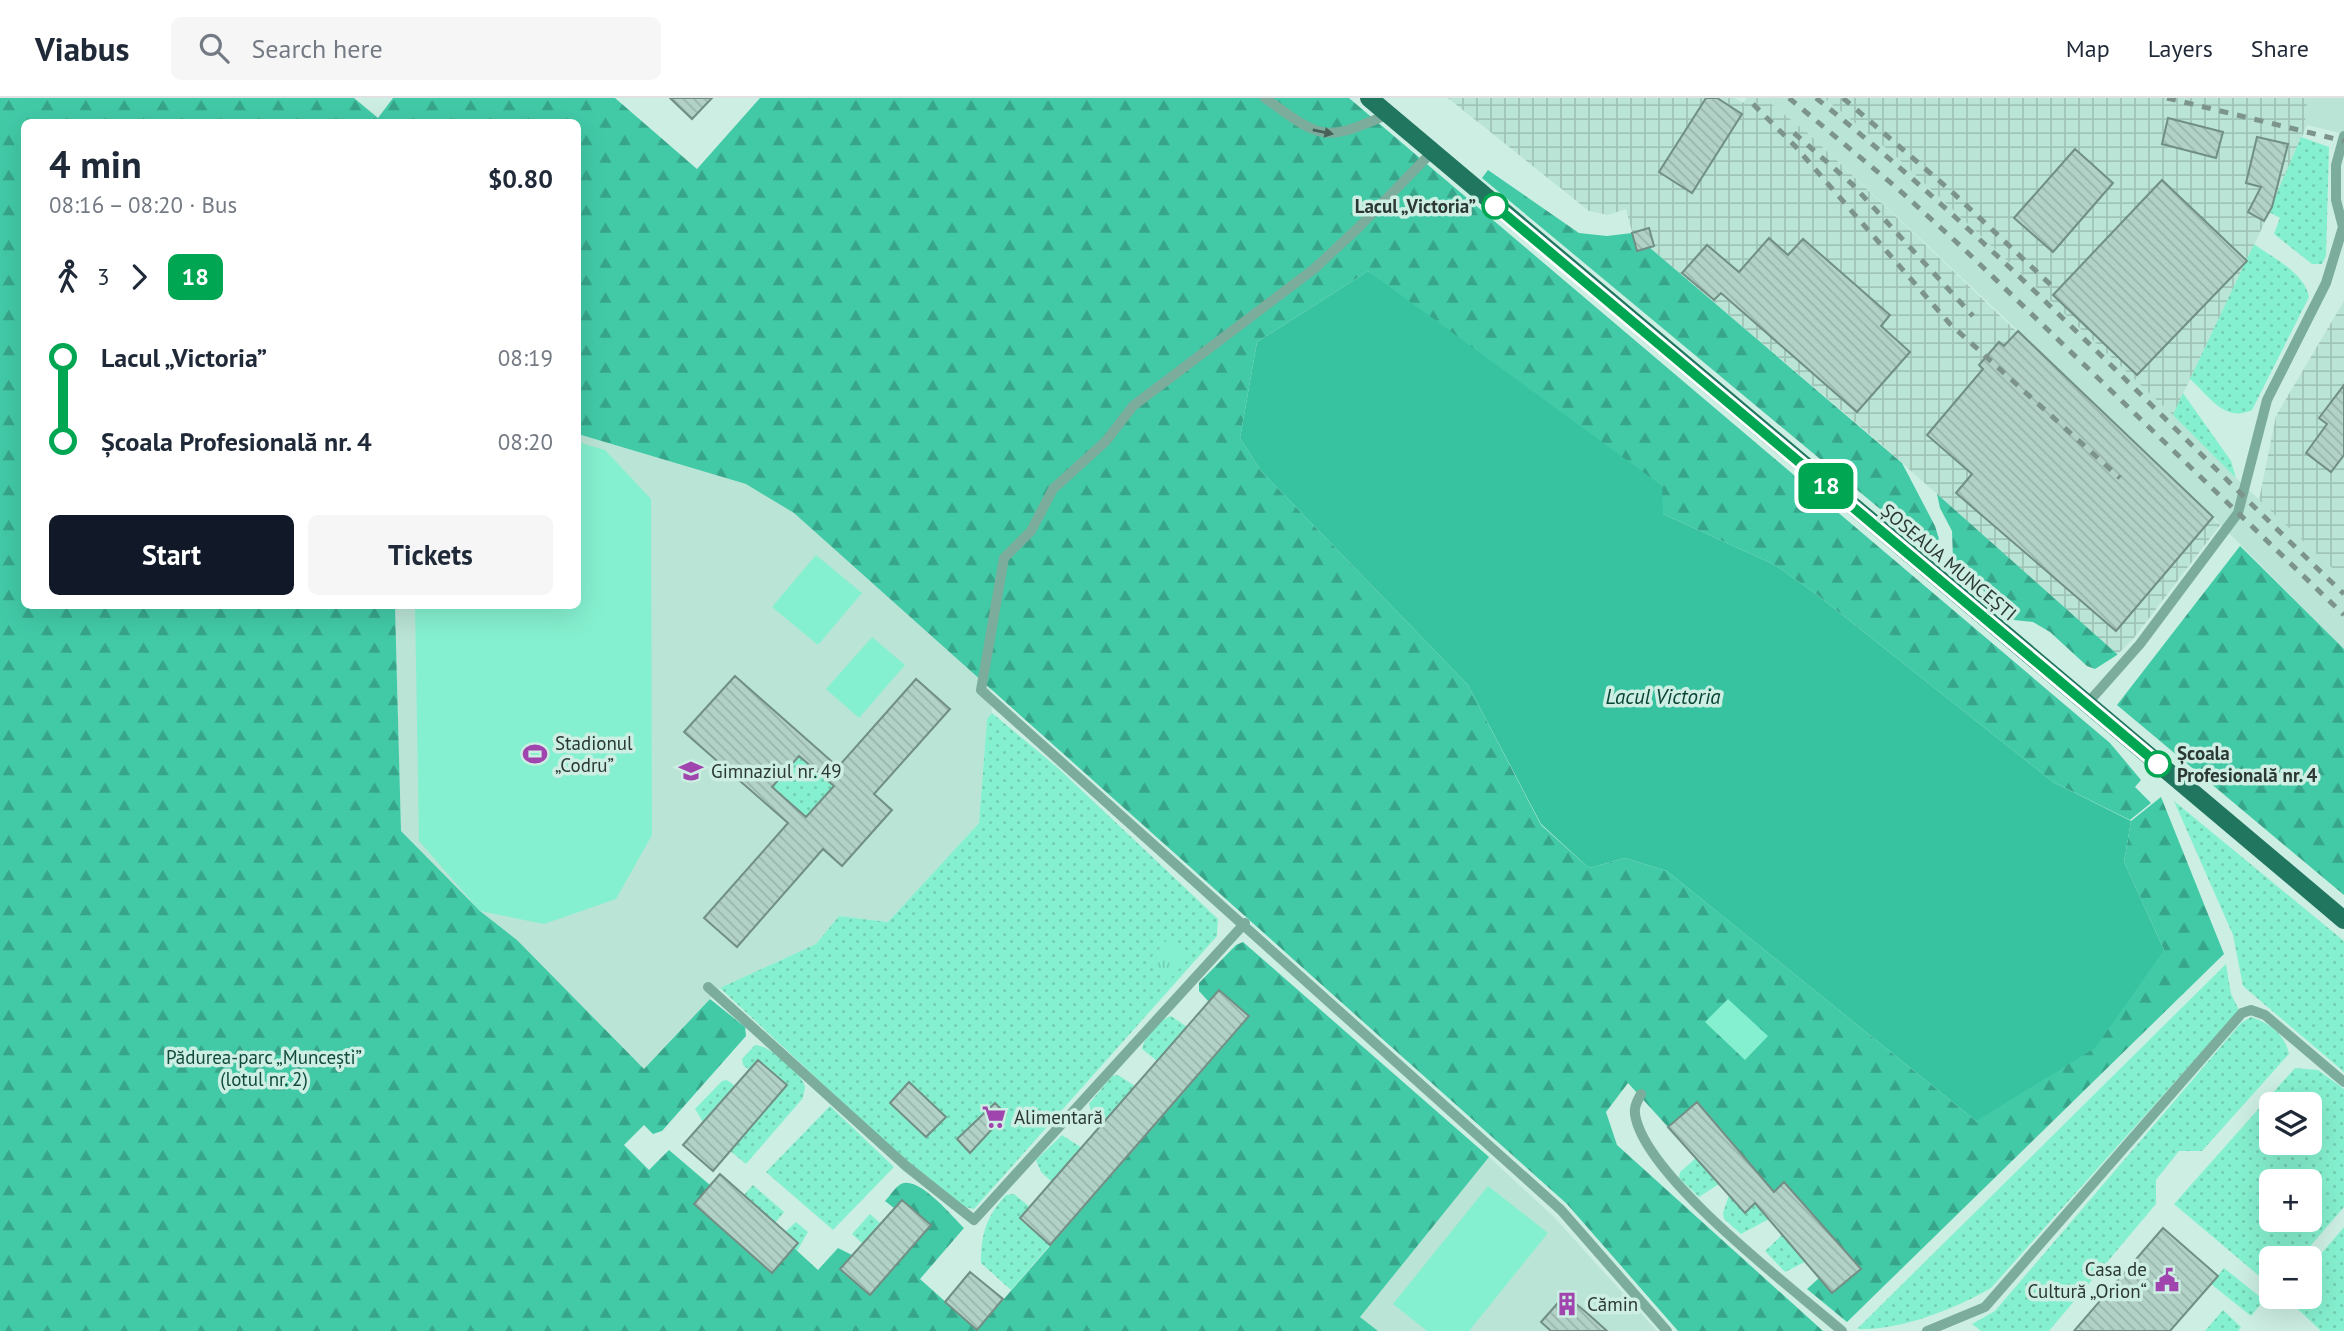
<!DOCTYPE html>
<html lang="en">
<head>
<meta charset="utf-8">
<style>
	:root { --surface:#fff; --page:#f6f6f7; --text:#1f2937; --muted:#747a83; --line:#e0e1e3; --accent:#111827 }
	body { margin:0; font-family:"PT Sans",sans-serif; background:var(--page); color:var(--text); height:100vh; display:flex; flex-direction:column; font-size:26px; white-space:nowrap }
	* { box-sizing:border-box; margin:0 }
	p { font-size:23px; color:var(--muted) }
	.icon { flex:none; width:38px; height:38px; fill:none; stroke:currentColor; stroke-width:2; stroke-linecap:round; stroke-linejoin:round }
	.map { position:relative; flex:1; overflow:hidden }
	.panel { position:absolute; left:21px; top:21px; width:560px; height:490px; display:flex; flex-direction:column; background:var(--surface); border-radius:10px; box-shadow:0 7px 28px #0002 }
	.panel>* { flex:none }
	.badge { padding:0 14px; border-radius:10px; font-size:24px; line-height:46px }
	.buttons { position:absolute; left:2259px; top:994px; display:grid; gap:14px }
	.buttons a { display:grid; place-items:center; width:63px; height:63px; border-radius:10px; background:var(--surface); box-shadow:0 7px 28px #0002; font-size:35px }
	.map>.badge { position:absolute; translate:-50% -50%; box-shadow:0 0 0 4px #fff }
	.legs { display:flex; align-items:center; gap:10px; height:77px; padding:0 28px; font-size:23px }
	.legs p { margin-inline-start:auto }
	.overview { display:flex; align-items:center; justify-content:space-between; height:119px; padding:0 28px }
	h1 { font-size:38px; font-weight:700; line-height:52px }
	.button { display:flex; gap:14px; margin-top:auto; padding:14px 28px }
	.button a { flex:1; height:80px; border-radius:10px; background:var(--accent); color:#fff; font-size:28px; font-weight:700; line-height:80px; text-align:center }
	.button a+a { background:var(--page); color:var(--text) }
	ul { padding:0 28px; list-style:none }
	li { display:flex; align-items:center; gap:24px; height:84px; font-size:26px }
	li i { display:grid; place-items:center; width:10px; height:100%; margin:0 9px; background:currentColor }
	li i::after { content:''; width:18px; height:18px; margin:-9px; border:5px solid; border-radius:50%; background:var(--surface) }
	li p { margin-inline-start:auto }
	li:first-child i { background:linear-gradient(#0000 50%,currentColor 0) }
	li:last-child i { background:linear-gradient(currentColor 50%,#0000 0) }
	header { display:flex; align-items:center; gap:42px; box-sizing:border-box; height:98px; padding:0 35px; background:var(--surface); border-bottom:2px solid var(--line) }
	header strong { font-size:33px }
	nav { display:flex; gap:38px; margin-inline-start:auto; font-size:24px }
	.search { width:490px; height:63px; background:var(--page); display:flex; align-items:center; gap:18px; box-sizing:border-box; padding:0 24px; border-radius:10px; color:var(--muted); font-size:26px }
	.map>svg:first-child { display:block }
</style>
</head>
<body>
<header>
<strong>Viabus</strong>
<div class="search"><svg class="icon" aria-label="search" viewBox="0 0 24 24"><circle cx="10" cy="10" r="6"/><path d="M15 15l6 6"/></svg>Search here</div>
<nav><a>Map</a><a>Layers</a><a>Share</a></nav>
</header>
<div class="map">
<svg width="2344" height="1233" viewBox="0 0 2344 1233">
	<defs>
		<pattern id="industrial-grid" width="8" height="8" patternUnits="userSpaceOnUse" patternTransform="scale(1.75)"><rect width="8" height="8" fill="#bae4d5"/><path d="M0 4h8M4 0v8" fill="none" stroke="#a0c4b7"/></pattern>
		<pattern id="grass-dots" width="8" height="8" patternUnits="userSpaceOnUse" patternTransform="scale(1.75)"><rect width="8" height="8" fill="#85f0cf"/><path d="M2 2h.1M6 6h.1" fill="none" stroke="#73cfb2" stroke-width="1.8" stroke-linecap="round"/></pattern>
		<pattern id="forest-firs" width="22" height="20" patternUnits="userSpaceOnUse" patternTransform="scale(1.75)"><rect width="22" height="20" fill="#42caa7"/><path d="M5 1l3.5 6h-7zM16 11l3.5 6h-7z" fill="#37a589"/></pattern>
		<pattern id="park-tufts" width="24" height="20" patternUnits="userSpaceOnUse" patternTransform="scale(1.75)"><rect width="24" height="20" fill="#85f0cf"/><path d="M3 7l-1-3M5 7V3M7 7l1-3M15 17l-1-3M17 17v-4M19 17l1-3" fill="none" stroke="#73cfb2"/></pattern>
		<pattern id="building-back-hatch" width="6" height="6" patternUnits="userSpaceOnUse" patternTransform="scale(1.75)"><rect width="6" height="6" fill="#b2d2c7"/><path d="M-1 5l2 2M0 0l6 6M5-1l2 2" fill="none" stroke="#99b5ab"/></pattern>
	</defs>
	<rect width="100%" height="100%" fill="#cdeee3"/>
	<path fill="#bae4d5" d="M1764,0H1824L1891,54L2173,316L2176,310L2236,380L2344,481V551L2213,419L2013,228L1809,36Z
		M2309,0H2344V36L2307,27L2304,16Z
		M578,336L746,386L794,415L990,588L992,615L987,621L979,725L888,824L839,818L816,846L720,890L644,971L517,842L480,813L401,733L395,508H578Z
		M1489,1059L1555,1120L1657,1233H1378L1360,1219Z"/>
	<path fill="url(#industrial-grid)" d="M1448,0H1735L1743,5L1747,0H1764L1809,36L2220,427L2133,541L2117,557L1881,346L1649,149L1637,153L1626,111L1608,117L1589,113Z
		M1824,0H2309L2304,16L2307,27L2273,107L2173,317L1891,54Z
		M2344,203V481L2259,402L2276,318Z"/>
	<path fill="url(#grass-dots)" fill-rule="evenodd" d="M2301,39L2329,49L2326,158L2322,166H2312L2274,136L2280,120L2269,114Z
		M2254,146C2273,160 2305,175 2309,199L2252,312C2225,325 2209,298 2190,281Z
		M2183,295L2231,363L2236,380L2173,317Z
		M992,615L1058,670L1218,821L1217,838L974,1111L964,1109L887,1046L720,890L816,846L839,818L888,824L979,725L987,621Z
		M799,658L834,688L806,719L772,689Z
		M2174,703L2344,843V974L2243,888L2233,837Z
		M2226,866L2231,896L2239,912L1991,1190C1955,1211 1899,1233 1857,1231Z
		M1171,918L1187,929L1157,963L1142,951C1144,939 1159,922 1171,918Z
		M2251,919C2269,925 2285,936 2289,956L2202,1053H2179L2156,1082V1106L2049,1233H1981L1972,1226L1995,1213L2241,925Z
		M755,947C767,946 803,976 805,989C805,992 803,997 803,1000L746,1066L730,1053L787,987L758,962L749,972L743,967L742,961Z
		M2295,970L2318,972L2344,991V1109L2300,1160H2272L2271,1188L2174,1106ZM2272,1006H2310V1045H2272ZM2272,1083H2310V1122H2272Z
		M1118,977L1135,988L1103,1025L1091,1013L1089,1006L1112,978Z
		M727,982L735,988L703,1024L695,1011L722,983Z
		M830,1008L894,1069L833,1132L766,1074Z
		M1062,1037L1082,1050L1052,1084L1041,1074L1036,1062Z
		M1696,1060L1719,1086L1699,1099L1679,1080L1680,1074Z
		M753,1087L784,1114L775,1125L744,1097Z
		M1014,1096L1030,1109L1020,1121L1050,1147L1011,1192L981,1165C981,1136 986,1119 1006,1097Z
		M1729,1097L1745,1114L1755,1105L1769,1121L1741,1136L1724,1121L1723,1115Z
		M870,1116L880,1125L863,1146L852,1136Z
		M796,1124L808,1134L797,1153L794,1150L798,1145L785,1134Z
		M2344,1129V1233H2321L2285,1199H2310V1169Z
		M1782,1137L1805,1164L1785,1174L1765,1153Z
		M2224,1170L2264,1202L2251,1218L2211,1186Z
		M2223,1212L2241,1229L2238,1233H2205Z"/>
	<path fill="url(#forest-firs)" d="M0,0H354L378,20L393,0H615L697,71L760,0H1349L2110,645L2141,682L2135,689L2151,705L2130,722L2053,684L1816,496L1775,467L1663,416L1368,173L1257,244L1240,340L1261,373L1468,587L1541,727L1589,770L1625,760L1667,773L1976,1023L2164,852L2124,764L2131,723L2161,699L2224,856L1847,1224L1807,1191L1819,1180L1832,1195L1861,1170L1785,1085L1774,1094L1698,1004L1668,1029L1628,985L1606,1014L1617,1047L1823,1233H1678L1567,1106L794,415L746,386L578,336V24H24V508H395L401,733L480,813L517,842L644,971L710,901L745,929L746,938L662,1033L653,1036L644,1027L624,1047L649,1072L669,1052L710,1087L772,1174L794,1150L818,1172L838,1150L852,1157L840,1171L870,1196L931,1128L902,1102L894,1110L885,1103C890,1098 895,1089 901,1086C918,1077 952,1118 964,1130L920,1181L977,1232L1249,919L1219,892L1209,904L1199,893V885L1236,847L1243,844L1489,1059L1360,1219L1378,1233H0Z
		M1488,72L1579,135L1607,138L1632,135L1637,152L1649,149L1902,365L1935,428L1939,441L1931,449L1921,445L1482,80Z
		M1937,396L2117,556V557L2095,571L2087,568L2050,534L2033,524L2014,522L1953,463L1952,433L1940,410Z
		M2240,448L2344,551V797L2117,607Z"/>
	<path fill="url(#park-tufts)" d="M1168,841L1189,860L1169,882L1148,863Z"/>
	<path fill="#85f0cf" d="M578,344L605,352L651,401L652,737L616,801L544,826L480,813L419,743L415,508H578Z
		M816,457L862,495L818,547L772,509Z
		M872,539L905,567L859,620L826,591Z
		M1728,901L1768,938L1745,962L1705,924Z
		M1488,1088L1548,1135L1469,1233H1427L1393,1206Z"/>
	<path fill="#38c3a0" d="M1368,173L1662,388L1663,416L1775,467L1816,496L2053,684L2131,723L2124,764L2164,852L2095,950L1976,1023L1667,773L1625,760L1589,770L1541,726L1468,587L1261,373L1240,340L1257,244Z"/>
	<path fill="url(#building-back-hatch)" stroke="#718f85" stroke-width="2" fill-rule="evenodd" d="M670,0H712L692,21Z
		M1706,0H1717L1742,16L1692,95L1659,74Z
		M2168,20L2223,34L2216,60L2162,46Z
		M2257,39L2288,46L2272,109L2264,123L2248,114L2261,89L2246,85Z
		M2075,51L2113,85L2053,154L2014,120Z
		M2162,82L2247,163L2137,277L2053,197Z
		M1649,130L1654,148L1637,153L1632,135Z
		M1769,140L1788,157L1803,141L1890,217L1881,228L1910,254L1857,314L1721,195L1714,202L1682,175L1707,147L1739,174Z
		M2018,233L2213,419L2116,533L1956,395L1972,376L1927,337L1983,271L1979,267L1999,244L2004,248Z
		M2344,287V357L2331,374L2306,355L2327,326L2319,320Z
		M735,578L838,669L916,581L950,611L874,696L892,712L842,768L823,751L737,849L704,820L788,725L684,634ZM799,658L834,688L806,719L772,689Z
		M1219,892L1249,918L1050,1147L1020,1120Z
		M758,962L787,987L713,1073L683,1047Z
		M909,984L946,1019L926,1039L890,1005Z
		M1697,1004L1774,1094L1784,1084L1861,1171L1832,1195L1755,1105L1745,1115L1668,1029Z
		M995,1005L1006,1016L970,1055L957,1041Z
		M720,1076L798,1145L772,1175L694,1106Z
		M902,1102L931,1127L870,1197L840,1171Z
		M2163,1130L2218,1178L2170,1233H2074Z
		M970,1174L1003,1201L977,1232L945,1204Z
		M1565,1197L1587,1215L1607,1233H1551L1541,1224Z"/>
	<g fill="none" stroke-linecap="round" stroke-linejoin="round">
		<path stroke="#7bac9c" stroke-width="10" d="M1265,0C1321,41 1324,45 1388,16
			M1432,54L1357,131L1314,171L1133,308L1106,343L1053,391L1031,433L1004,460L981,592L1561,1112L1667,1233
			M2086,607L2140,546L2238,415L2267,302L2326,185L2343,129L2336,102V67L2344,38
			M708,889L906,1068L974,1122L1245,825
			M1641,996C1636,1005 1633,1011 1636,1021C1651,1083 1791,1189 1842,1233
			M1927,1233L1985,1209L2242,915L2251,912L2265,917L2344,984"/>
		<path stroke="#217660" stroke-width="18" d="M1369,0L2344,822"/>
		<path stroke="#7d948c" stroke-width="5" stroke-dasharray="9 9" stroke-linecap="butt" d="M1789,0L1897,90L1964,151L2344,517
			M1816,0C2003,149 2171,331 2344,496
			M1843,0L1951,93L2052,188
			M2167,0L2344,43
			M1753,6L1795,48L1950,226L2120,380
			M1794,35L1852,86L1973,218"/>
	</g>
	<defs><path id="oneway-solid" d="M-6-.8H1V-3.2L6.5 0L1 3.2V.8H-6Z" transform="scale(1.75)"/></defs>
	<use fill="#476158" href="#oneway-solid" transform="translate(1323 34) rotate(12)"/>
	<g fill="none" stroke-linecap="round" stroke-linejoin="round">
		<g stroke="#fff" stroke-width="16">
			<path id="line-1" d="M1495,108L2158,666"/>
		</g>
		<use href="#line-1" stroke="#00a651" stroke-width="10"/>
	</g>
	<defs>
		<g id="stadium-bare" transform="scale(1.89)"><path d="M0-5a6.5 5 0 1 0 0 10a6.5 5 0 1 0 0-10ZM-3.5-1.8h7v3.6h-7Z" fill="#a044ae" stroke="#cdeee3" stroke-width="2.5" paint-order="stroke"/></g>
		<g id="school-bare" transform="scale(1.89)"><path d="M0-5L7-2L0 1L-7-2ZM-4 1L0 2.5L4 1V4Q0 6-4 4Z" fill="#a044ae" stroke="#cdeee3" stroke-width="2.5" paint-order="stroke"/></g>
		<g id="supermarket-bare" transform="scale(1.89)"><path d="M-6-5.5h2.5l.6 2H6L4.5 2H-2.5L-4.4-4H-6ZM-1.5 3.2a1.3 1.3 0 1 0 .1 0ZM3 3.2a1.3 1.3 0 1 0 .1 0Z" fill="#a044ae" stroke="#cdeee3" stroke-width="2.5" paint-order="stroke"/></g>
		<g id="civic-bare" transform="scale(1.89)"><path d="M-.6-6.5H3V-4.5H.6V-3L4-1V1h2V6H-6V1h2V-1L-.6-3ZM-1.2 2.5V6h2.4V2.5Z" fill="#a044ae" stroke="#cdeee3" stroke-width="2.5" paint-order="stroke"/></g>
		<g id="building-bare" transform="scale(1.89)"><path d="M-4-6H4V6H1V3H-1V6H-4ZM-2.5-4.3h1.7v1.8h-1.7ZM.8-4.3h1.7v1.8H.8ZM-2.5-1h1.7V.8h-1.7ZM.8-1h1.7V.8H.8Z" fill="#a044ae" stroke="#cdeee3" stroke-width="2.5" paint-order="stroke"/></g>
	</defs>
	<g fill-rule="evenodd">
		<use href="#stadium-bare" x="535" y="656"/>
		<use href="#school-bare" x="691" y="673"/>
		<use href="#supermarket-bare" x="994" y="1019"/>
		<use href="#civic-bare" x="2167" y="1182"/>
		<use href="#building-bare" x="1567" y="1206"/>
	</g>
	<g fill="#fff" stroke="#00a651" stroke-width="3.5">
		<circle cx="1495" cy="108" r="12"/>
		<circle cx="2158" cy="666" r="12"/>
	</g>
	<g text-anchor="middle" stroke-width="7" stroke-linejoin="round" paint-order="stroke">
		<g font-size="19" font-weight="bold" fill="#2b3833" stroke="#cdeee3" text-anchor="end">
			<text x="1476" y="115">Lacul „Victoria”</text>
			<text x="2177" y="662" text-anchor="start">Școala<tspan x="2177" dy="22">Profesională nr. 4</tspan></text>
		</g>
		<g font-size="19" fill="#2b3833" stroke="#cdeee3">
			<text transform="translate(1949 464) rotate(40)" y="7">ȘOSEAUA MUNCEȘTI</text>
		</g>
		<g font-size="19" fill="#2b3833" stroke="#cdeee3" text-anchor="start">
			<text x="555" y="652">Stadionul<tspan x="555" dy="22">„Codru”</tspan></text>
			<text x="711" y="680">Gimnaziul nr. 49</text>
			<text x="1014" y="1026">Alimentară</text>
			<text x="2147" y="1178" text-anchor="end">Casa de<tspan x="2147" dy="22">Cultură „Orion“</tspan></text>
			<text x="1587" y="1213">Cămin</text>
		</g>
		<g font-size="19" fill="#114a3c" stroke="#cdeee3">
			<text x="264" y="966">Pădurea-parc „Muncești”<tspan x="264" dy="22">(lotul nr. 2)</tspan></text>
		</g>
		<g font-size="21" font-style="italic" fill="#084435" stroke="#cdeee3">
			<text x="1663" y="606">Lacul Victoria</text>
		</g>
	</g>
</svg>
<div class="buttons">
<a><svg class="icon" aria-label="layers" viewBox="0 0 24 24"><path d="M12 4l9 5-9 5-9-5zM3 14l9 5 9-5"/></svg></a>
<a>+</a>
<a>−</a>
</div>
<b class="badge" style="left:1826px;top:388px;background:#00a651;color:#fff">18</b>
<section class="panel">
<div class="overview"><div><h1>4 min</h1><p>08:16 – 08:20 · Bus</p></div><b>$0.80</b></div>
<div class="legs"><svg class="icon" aria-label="walk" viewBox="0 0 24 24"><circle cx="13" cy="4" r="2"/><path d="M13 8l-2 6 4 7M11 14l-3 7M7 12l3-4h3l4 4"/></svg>3<svg class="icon" aria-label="forward" viewBox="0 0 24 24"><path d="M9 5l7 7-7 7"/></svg><b class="badge" style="background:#00a651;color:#fff">18</b></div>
<ul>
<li><i style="color:#00a651"></i><b>Lacul „Victoria”</b><p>08:19</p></li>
<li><i style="color:#00a651"></i><b>Școala Profesională nr. 4</b><p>08:20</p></li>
</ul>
<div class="button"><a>Start</a><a>Tickets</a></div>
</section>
</div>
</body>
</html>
